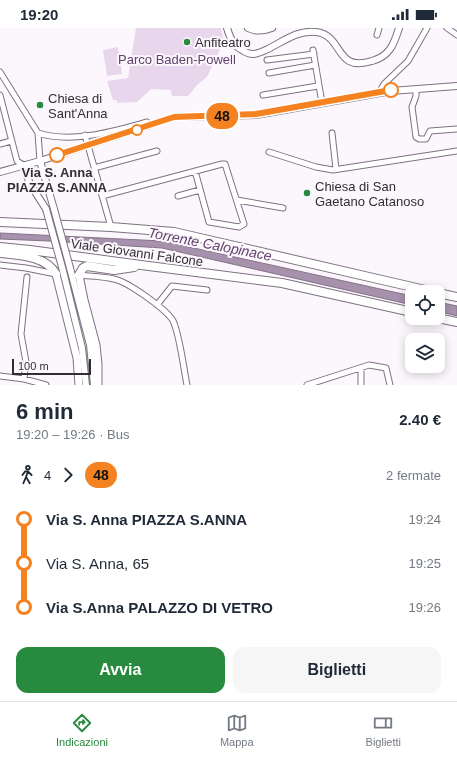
<!DOCTYPE html>
<html lang="it">
<head>
<meta charset="utf-8">
<style>
	:root { --surface:#fff; --page:#f6f6f7; --text:#1f2937; --muted:#747a83; --line:#e0e1e3; --accent:#278a3f }
	body { margin:0; font-family:Arial,sans-serif; background:var(--page); color:var(--text); height:100vh; display:flex; flex-direction:column; font-size:15px; white-space:nowrap }
	* { box-sizing:border-box; margin:0 }
	p { font-size:13px; color:var(--muted) }
	.icon { flex:none; width:22px; height:22px; fill:none; stroke:currentColor; stroke-width:2; stroke-linecap:round; stroke-linejoin:round }
	.map { position:relative; height:357px; overflow:hidden }
	.drawer { display:flex; flex-direction:column; background:var(--surface); flex:1 }
	.drawer>* { flex:none }
	.badge { padding:0 8px; border-radius:13px; font-size:14px; line-height:26px }
	.tools { position:absolute; left:405px; top:257px; display:grid; gap:8px }
	.tools a { display:grid; place-items:center; width:40px; height:40px; border-radius:8px; background:var(--surface); box-shadow:0 2px 10px #0003; font-size:20px }
	.scale { position:absolute; left:12px; bottom:10px; width:79px; box-sizing:border-box; padding-left:4px; border:2px solid #322d33; border-top:0; font-size:11px; line-height:14px; white-space:nowrap; color:#322d33; -webkit-text-stroke:3px #fcf7fd; paint-order:stroke }
	.map>.badge { position:absolute; translate:-50% -50%; box-shadow:0 0 0 2px #fff }
	.legs { display:flex; align-items:center; gap:6px; height:44px; padding:0 16px; font-size:13px }
	.legs p { margin-inline-start:auto }
	.head { display:flex; align-items:center; justify-content:space-between; height:68px; padding:0 16px }
	h1 { font-size:22px; font-weight:800; line-height:30px }
	.primary-button { display:flex; gap:8px; margin-top:auto; padding:8px 16px }
	.primary-button a { flex:1; height:46px; border-radius:12px; background:var(--accent); color:#fff; font-size:16px; font-weight:800; line-height:46px; text-align:center }
	.primary-button a+a { background:var(--page); color:var(--text) }
	ul { padding:0 16px; list-style:none }
	li { display:flex; align-items:center; gap:14px; height:44px; font-size:15px }
	li i { display:grid; place-items:center; width:6px; height:100%; margin:0 5px; background:currentColor }
	li i::after { content:''; width:10px; height:10px; margin:-5px; border:3px solid; border-radius:50%; background:var(--surface) }
	li p { margin-inline-start:auto }
	li:first-child i { background:linear-gradient(#0000 50%,currentColor 0) }
	li:last-child i { background:linear-gradient(currentColor 50%,#0000 0) }
	.status { display:flex; justify-content:space-between; align-items:center; height:28px; padding:0 20px; background:var(--surface); direction:ltr }
	.status svg { height:11px; fill:currentColor }
	.menu { display:flex; justify-content:space-around; align-items:center; height:56px; border-top:1px solid var(--line); background:var(--surface); font-size:11px; color:var(--muted) }
	.menu a { display:grid; justify-items:center; gap:2px }
	.menu .selected { color:var(--accent) }
	.map>svg:first-child { display:block }
</style>
</head>
<body>
<div class="status"><b>19:20</b><svg viewBox="0 0 49 12"><path d="M0 12V9h3v3zM5 12V6h3v6zM10 12V3h3v9zM15 12V0h3v12zM26 1h20v11H26zM47 4h2v5h-2z"/></svg></div>
<div class="map">
<svg width="457" height="357" viewBox="0 0 457 357">
	<rect width="100%" height="100%" fill="#fcf7fd"/>
	<path fill="#e8d6ed" d="M136,0H221L224,13L207,49L197,57L188,68H172L171,62L151,61L137,74L118,75L116,72H113L107,53L128,50Z
		M118,19L122,46L107,48L103,22Z"/>
	<path fill="#a791ad" stroke="#847388" d="M0,205L162,213L412,268V277L162,220L49,213L0,211Z
		M438,274L457,278V288L438,283Z"/>
	<g fill="none" stroke-linecap="round" stroke-linejoin="round">
		<g stroke="#7d7280" stroke-width="7">
			<path id="minor" d="M447,0L457,7
				M377,7L379,0
				M313,22L322,75
				M267,32L314,26
				M0,44L38,105L40,133
				M269,45L315,37
				M416,61V68L412,79L416,109L419,111H426L430,103L457,101
				M379,65L384,56L408,33L427,0
				M0,67L17,133L23,137
				M263,67L318,58
				M38,105C72,116 114,103 147,94L149,98
				M332,105L336,141
				M85,107L111,199
				M0,116L11,113
				M269,124L316,139L333,142L457,123
				M94,140L157,123
				M102,168L222,136H225L244,196L239,199L209,194L195,143
				M178,168L200,162
				M237,172L283,180
				M0,237L26,240L56,246
				M77,247C89,248 102,248 114,251C128,254 163,279 172,291C179,301 184,343 187,357
				M157,277L172,258L207,262
				M361,340V357
				M0,348L24,351L46,357
				M24,351L26,334L21,306L27,249
				M307,357L369,337L386,340L390,357"/>
		</g>
		<g stroke="#7d7280" stroke-width="8">
			<path id="tertiary" d="M227,0C230,10 233,17 242,22C245,24 249,26 253,26C258,26 263,23 268,21C284,13 297,2 316,4C344,7 334,45 372,33C390,28 394,16 399,0
				M248,0C256,4 264,3 272,0
				M40,133L54,181
				M23,137L30,156L46,181
				M0,144L40,133L174,89L256,87L391,63L457,58
				M62,239L82,320L86,357
				M70,240L90,317L94,357"/>
		</g>
		<g stroke="#7d7280" stroke-width="9">
			<path id="secondary" d="M56,246L77,330L79,357
				M79,247L84,272L96,317L98,336V357"/>
		</g>
		<g stroke="#7d7280" stroke-width="10">
			<path id="primary" d="M0,194L111,199L174,204L434,264
				M0,219L30,222L141,237L282,255L412,284
				M1,225C20,227 46,228 56,246
				M79,247L83,240L87,238L114,242L134,239
				M438,265L457,269
				M438,290L457,294"/>
		</g>
		<use href="#minor" stroke="#fff" stroke-width="5"/>
		<use href="#tertiary" stroke="#fff" stroke-width="6"/>
		<use href="#secondary" stroke="#fff" stroke-width="7"/>
		<use href="#primary" stroke="#fff" stroke-width="8"/>
		<g stroke="#7d7280" stroke-width="8" stroke-linecap="butt">
			<path id="tertiary-bridge" d="M46,181L62,239
				M54,181L70,240"/>
		</g>
		<use href="#tertiary-bridge" stroke="#fff" stroke-width="6"/>
	</g>
	<g fill="none" stroke-linecap="round" stroke-linejoin="round">
		<g stroke="#fff" stroke-width="9">
			<path id="line-1" d="M57,127L174,89L256,86L391,62"/>
		</g>
		<use href="#line-1" stroke="#f58220" stroke-width="6"/>
	</g>
	<g fill="#278a3f" stroke="#fcf7fd" stroke-width="1.5">
		<circle cx="187" cy="14" r="4"/>
		<circle cx="40" cy="77" r="4"/>
		<circle cx="307" cy="165" r="4"/>
	</g>
	<g fill="#fff" stroke="#f58220" stroke-width="2">
		<circle cx="391" cy="62" r="7"/>
		<circle cx="137" cy="102" r="5"/>
		<circle cx="57" cy="127" r="7"/>
	</g>
	<g text-anchor="middle" stroke-width="4" stroke-linejoin="round" paint-order="stroke">
		<g font-size="13" fill="#322d33" stroke="#fcf7fd" text-anchor="start">
			<text x="195" y="19">Anfiteatro</text>
			<text x="48" y="75">Chiesa di<tspan x="48" dy="15">Sant'Anna</tspan></text>
			<text x="315" y="163">Chiesa di San<tspan x="315" dy="15">Gaetano Catanoso</tspan></text>
		</g>
		<g font-size="13" fill="#62416b" stroke="#fcf7fd">
			<text x="177" y="36">Parco Baden-Powell</text>
		</g>
		<g font-size="13" font-weight="bold" fill="#322d33" stroke="#fcf7fd">
			<text x="57" y="149">Via S. Anna<tspan x="57" dy="15">PIAZZA S.ANNA</tspan></text>
		</g>
		<g font-size="13" fill="#322d33" stroke="#fcf7fd">
			<text transform="translate(137 224) rotate(8)" y="5">Viale Giovanni Falcone</text>
		</g>
		<g font-size="14" font-style="italic" fill="#61406a" stroke="#fcf7fd">
			<text transform="translate(210 216) rotate(11)" y="5">Torrente Calopinace</text>
		</g>
	</g>
</svg>
<div class="tools">
<a><svg class="icon" aria-label="locate" viewBox="0 0 24 24"><circle cx="12" cy="12" r="6"/><path d="M12 2v4M12 18v4M2 12h4M18 12h4"/></svg></a>
<a><svg class="icon" aria-label="layers" viewBox="0 0 24 24"><path d="M12 4l9 5-9 5-9-5zM3 14l9 5 9-5"/></svg></a>
</div>
<div class="scale">100 m</div>
<b class="badge" style="left:222px;top:88px;background:#f58220;color:#111">48</b>
</div>
<section class="drawer">
<div class="head"><div><h1>6 min</h1><p>19:20 – 19:26 · Bus</p></div><b>2.40 €</b></div>
<div class="legs"><svg class="icon" aria-label="walk" viewBox="0 0 24 24"><circle cx="13" cy="4" r="2"/><path d="M13 8l-2 6 4 7M11 14l-3 7M7 12l3-4h3l4 4"/></svg>4<svg class="icon" aria-label="forward" viewBox="0 0 24 24"><path d="M9 5l7 7-7 7"/></svg><b class="badge" style="background:#f58220;color:#111">48</b><p>2 fermate</p></div>
<ul>
<li><i style="color:#f58220"></i><b>Via S. Anna PIAZZA S.ANNA</b><p>19:24</p></li>
<li><i style="color:#f58220"></i><span>Via S. Anna, 65</span><p>19:25</p></li>
<li><i style="color:#f58220"></i><b>Via S.Anna PALAZZO DI VETRO</b><p>19:26</p></li>
</ul>
<div class="primary-button"><a>Avvia</a><a>Biglietti</a></div>
</section>
<nav class="menu">
<a class="selected"><svg class="icon" aria-label="directions" viewBox="0 0 24 24"><path d="M12 3l9 9-9 9-9-9zM9 14v-3h6M13 9l2 2-2 2"/></svg>Indicazioni</a>
<a><svg class="icon" aria-label="map" viewBox="0 0 24 24"><path d="M3 6l6-2 6 2 6-2v14l-6 2-6-2-6 2zM9 4v14M15 6v14"/></svg>Mappa</a>
<a><svg class="icon" aria-label="tickets" viewBox="0 0 24 24"><path d="M3 7h18v10H3zM15 7v10"/></svg>Biglietti</a>
</nav>
</body>
</html>
